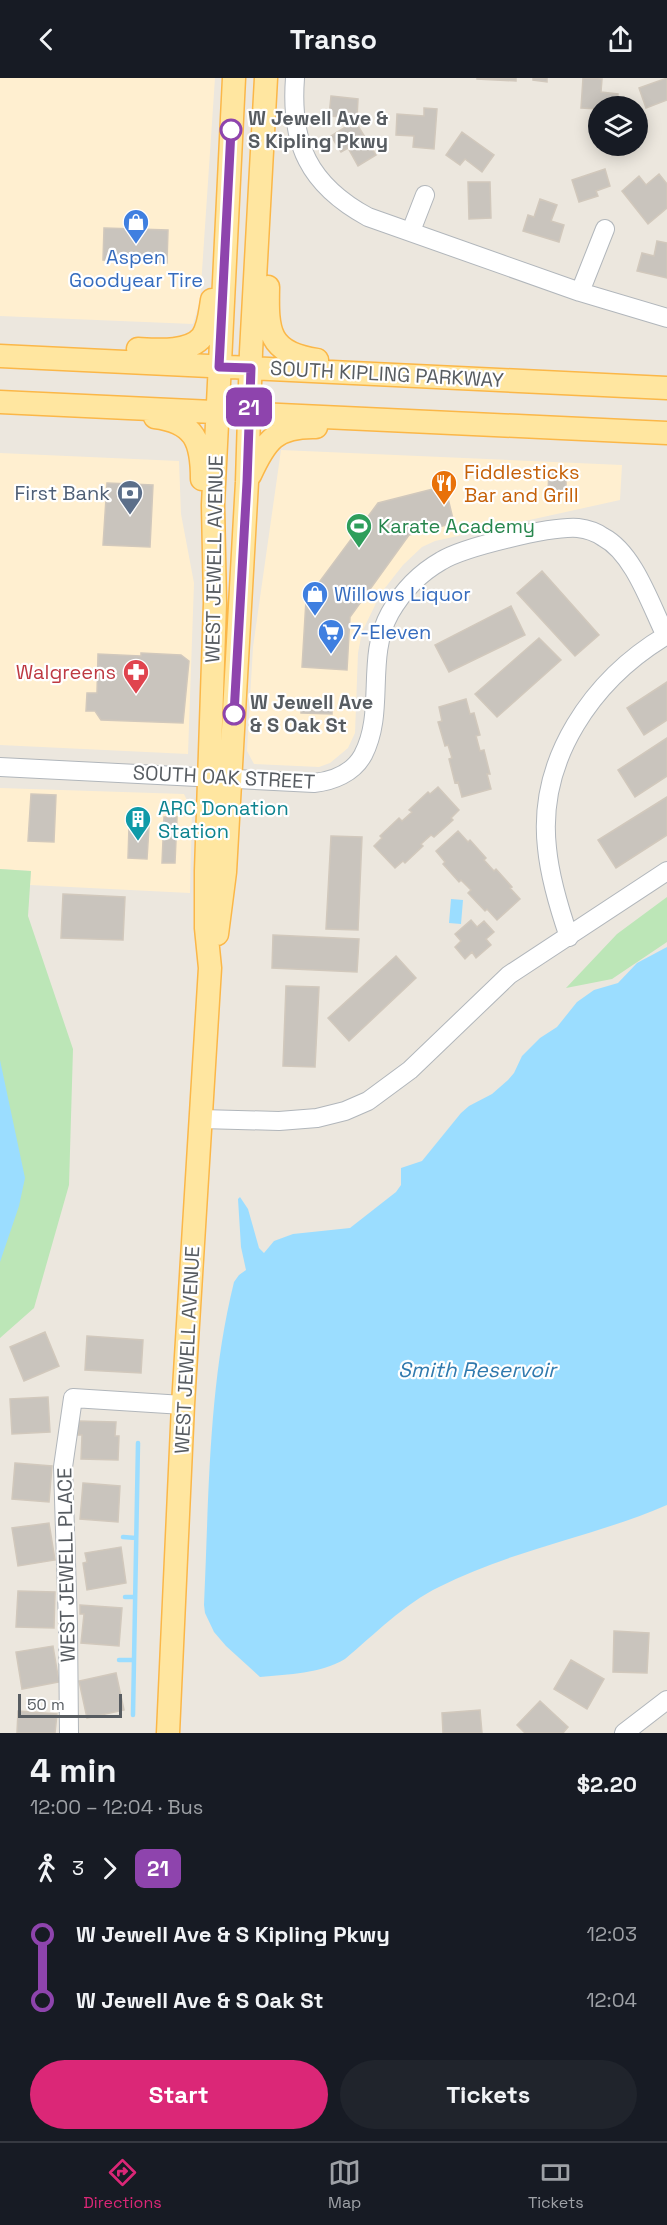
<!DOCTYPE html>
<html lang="en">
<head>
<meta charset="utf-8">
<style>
	:root { --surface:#171b24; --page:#20242c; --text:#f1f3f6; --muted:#9ea1a6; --line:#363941; --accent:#db2777 }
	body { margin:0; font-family:"Space Grotesk",sans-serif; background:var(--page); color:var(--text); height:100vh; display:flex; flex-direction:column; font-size:22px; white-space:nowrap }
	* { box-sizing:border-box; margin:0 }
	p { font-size:20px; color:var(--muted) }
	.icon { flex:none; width:33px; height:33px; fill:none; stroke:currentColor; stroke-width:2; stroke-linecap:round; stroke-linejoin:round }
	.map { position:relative; height:1655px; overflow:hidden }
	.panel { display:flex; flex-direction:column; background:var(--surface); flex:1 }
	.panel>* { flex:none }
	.badge { padding:0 12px; border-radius:9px; font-size:21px; line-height:39px }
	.fabs { position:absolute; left:588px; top:18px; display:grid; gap:12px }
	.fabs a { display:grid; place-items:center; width:60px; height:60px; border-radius:50%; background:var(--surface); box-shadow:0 3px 15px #0003; font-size:30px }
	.scale { position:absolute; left:18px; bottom:15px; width:104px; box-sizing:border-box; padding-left:6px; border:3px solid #575c61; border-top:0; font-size:16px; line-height:21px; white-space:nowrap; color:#575c61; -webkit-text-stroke:4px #fff; paint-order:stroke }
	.map>.badge { position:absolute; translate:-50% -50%; box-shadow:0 0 0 3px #fff }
	.legs { display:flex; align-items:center; gap:9px; height:66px; padding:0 30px; font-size:20px }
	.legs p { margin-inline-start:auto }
	.head { display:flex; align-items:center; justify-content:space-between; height:102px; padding:0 30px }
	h1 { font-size:33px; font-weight:600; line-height:45px }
	.primary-button { display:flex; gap:12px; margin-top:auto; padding:12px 30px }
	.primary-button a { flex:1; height:69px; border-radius:36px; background:var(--accent); color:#fff; font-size:24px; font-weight:600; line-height:69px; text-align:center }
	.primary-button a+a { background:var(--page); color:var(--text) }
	ul { padding:0 30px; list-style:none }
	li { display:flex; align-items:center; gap:21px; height:66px; font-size:22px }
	li i { display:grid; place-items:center; width:9px; height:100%; margin:0 8px; background:currentColor }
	li i::after { content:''; width:15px; height:15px; margin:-8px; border:4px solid; border-radius:50%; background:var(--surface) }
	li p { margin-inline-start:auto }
	li:first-child i { background:linear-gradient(#0000 50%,currentColor 0) }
	li:last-child i { background:linear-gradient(currentColor 50%,#0000 0) }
	header { display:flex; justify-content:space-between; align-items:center; height:78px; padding:0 30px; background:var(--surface); font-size:27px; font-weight:600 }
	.tabs { display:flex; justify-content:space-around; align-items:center; height:84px; border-top:2px solid var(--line); background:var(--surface); font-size:16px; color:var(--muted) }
	.tabs a { display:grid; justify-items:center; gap:3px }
	.tabs .active { color:var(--accent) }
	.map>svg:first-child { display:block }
</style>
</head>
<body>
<header><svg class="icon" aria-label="back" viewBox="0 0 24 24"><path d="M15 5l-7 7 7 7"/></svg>Transo<svg class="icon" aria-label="share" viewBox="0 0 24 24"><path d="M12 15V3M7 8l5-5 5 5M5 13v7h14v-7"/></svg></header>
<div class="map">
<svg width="667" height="1655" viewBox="0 0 667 1655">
	<rect width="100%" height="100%" fill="#ece7de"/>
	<path fill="#ffefd0" d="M0,0H215L200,223L193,246L0,238Z
		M281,372L622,387L620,422L435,463L422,469L403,487L381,515L362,554L358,575L355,655L348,670L330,685L319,689L254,686L247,673L253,569Z
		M0,375L179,383L181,436L194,505L188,676L0,667Z
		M0,710L184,716L192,733L190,815L30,807L31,793L0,791Z"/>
	<path fill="#bce6b7" d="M0,791L31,793L28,838L73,971L69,1107L34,1230L0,1260Z
		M667,819V864L612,901L566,910L617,856Z"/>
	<path fill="#9bddff" d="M451,821L463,822L461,846L449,845Z
		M667,869V1427C593,1459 511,1472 439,1509C404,1526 375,1556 345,1581C319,1596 290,1596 260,1599L226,1568L214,1554L205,1535L204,1527C209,1419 208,1309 234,1204L239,1197L246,1192L241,1169L238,1121L240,1119L248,1131L259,1170L264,1175L274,1163L293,1156L350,1150L396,1114L401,1107V1090L422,1083L461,1035L469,1028L492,1016L508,1002L514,995L522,978L540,960L557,949L577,924L594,912L618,905L637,885Z
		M0,982L25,1100L19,1128L0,1184Z"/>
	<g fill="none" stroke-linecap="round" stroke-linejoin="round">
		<path stroke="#9bddff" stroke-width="4.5" d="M123,1459L136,1460
			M125,1519H135
			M119,1582H134
			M133,1637L138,1365"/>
	</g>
	<path fill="#c9c4bd" stroke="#d1c8bc" stroke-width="1.5" d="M477,0H516V3L477,1Z
		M533,0H547V4L533,2Z
		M583,0L602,1L601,14L618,16L617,28H598V31L581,30Z
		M667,0V22L646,30L639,10Z
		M331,18L358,21L357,40L329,38Z
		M424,30L437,31L434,71L413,69L414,58L396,57L397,36L424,38Z
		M355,43L376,77L358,88L348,70L341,74L331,58Z
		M462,54L494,77L482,94L465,81L460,87L446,77Z
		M605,91L610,108L596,113L598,118L579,124L572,102Z
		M659,96L667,106V130L648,146L622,113L639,98L646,107Z
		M468,104H490L491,140L469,141Z
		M540,121L557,127L551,143L564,147L559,164L523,153L528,137L534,139Z
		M104,150L168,152L167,185L103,182Z
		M657,163L667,165V200L637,193L642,175L654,178Z
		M549,391L566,392V416L548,415Z
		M107,405L153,407L150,469L103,467Z
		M445,408L454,445L409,457L350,539L347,592L302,589L306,522L378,425Z
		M542,493L599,557L575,578L517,515Z
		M511,528L525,557L449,594L435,567Z
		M539,560L561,582L497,639L475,616Z
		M141,575L181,577L189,583L183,645L101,642L95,633H86L87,615H97L98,576L141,578Z
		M667,604V642L644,657L627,630Z
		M466,621L470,636L474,635L480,657L476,658L480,673L484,672L490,696H487L491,711L462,719L458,704L455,705L449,681L452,680L448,667L445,668L438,644L442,643L439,629Z
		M301,623L332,624V636L301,635Z
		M667,660V698L635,719L618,692Z
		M438,709L459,732L451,740L453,742L434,759L431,757L421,766L423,768L405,785L403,783L395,790L374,768L382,760L380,758L399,740L402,743L412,734L409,732L428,714L430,716Z
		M31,716L56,717L54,764L28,763Z
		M667,719V757L616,790L598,762Z
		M164,739H177L175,785H162Z
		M129,748L149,749L147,781L128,780Z
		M458,753L468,764L470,762L486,780L484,782L494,793L496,791L512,809L510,810L520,821L497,842L487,831L485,833L468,815L471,812L461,802L459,804L443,786L445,784L436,773Z
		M331,758L362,759L358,852L326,851Z
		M63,816L125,819L123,862L61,860Z
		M471,842L477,849L484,843L494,854L486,861L491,867L476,880L472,874L465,881L455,869L461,863L455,856Z
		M273,857L359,861L357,894L272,890Z
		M396,878L416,900L349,963L328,940Z
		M286,908L319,909L315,989L283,988Z
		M45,1254L59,1288L24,1303L10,1269Z
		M87,1258L143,1262L141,1295L85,1292Z
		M48,1319L50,1354L12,1356L10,1321Z
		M78,1343L116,1344L115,1358H119L118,1382L81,1381L82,1357H78Z
		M15,1385L52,1388L49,1424L12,1421Z
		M83,1405L120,1408L118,1444L80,1441Z
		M49,1445L55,1482L18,1488L12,1450Z
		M121,1469L126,1505L87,1512L83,1485L87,1484L85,1475Z
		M18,1513L55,1514L54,1550L16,1549Z
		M80,1527L122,1530L119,1568L81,1565L84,1536H80Z
		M614,1553L649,1555L647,1595L613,1594Z
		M53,1568L59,1604L22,1611L16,1574Z
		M571,1582L604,1601L587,1631L554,1611Z
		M116,1595L124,1632L87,1640L79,1603Z
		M540,1623L568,1649L563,1655H525L517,1647Z
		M480,1632L482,1655H443L442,1635Z
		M18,1633L57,1636L55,1655H17Z"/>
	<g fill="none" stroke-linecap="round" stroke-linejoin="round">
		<g stroke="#b1b6bb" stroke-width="20">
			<path id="minor" d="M295,0C290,66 309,107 368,139L580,214L667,240
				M411,153L425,117
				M580,214L605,151
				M0,689L314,705C333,703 353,695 363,677C386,633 365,580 390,535C402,514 420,495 441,483C464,469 551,448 578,450C586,451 596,454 603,459C634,475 651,528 666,558
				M569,859C559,830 550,801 547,770C537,681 593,601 667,557
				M201,1041L279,1043L317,1040L345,1033L368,1023L410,992L509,897L667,793
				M69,1655L68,1547L63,1389L73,1320L183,1327
				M624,1655L667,1622"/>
		</g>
		<g stroke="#fbb748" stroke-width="25">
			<path id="major" d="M268,209C267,253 268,275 317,282
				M138,271C156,272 189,275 202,259C209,249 210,234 212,222
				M0,278L667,310
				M0,324L667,355
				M155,339C195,344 202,364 202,401
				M250,397C266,362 276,348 316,349
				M217,856L225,794L247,404L251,274L266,0
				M168,1655L183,1327L210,890L206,850V793L215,525L213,427L234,0"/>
		</g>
		<use href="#minor" stroke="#fff" stroke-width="18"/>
		<use href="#major" stroke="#ffe6a0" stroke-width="22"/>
	</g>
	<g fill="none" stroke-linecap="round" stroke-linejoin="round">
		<g stroke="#fff" stroke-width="14">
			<path id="line-1" d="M231,52L219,289L251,290L247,404L234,636"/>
		</g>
		<use href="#line-1" stroke="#8e44ad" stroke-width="9"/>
	</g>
	<defs>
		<g id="shop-pin" transform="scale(1.35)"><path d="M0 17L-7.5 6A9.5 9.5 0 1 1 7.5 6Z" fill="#3f7fe0" stroke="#fff"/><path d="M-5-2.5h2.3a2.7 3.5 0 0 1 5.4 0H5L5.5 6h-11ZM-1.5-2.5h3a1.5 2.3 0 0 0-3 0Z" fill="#fff"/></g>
		<g id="restaurant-pin" transform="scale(1.35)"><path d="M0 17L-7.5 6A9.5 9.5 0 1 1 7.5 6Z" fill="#e8710a" stroke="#fff"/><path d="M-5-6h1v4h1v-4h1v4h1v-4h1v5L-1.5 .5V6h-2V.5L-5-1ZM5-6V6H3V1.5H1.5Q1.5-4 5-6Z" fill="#fff"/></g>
		<g id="bank-pin" transform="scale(1.35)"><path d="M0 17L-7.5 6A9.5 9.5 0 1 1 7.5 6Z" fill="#5c6f8a" stroke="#fff"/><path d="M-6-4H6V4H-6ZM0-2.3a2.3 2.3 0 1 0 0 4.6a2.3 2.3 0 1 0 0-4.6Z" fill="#fff"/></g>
		<g id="stadium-pin" transform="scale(1.35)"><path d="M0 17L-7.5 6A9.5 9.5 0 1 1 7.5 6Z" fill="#2e9e5b" stroke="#fff"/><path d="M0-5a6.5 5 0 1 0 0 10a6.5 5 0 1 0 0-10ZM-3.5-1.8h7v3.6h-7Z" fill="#fff"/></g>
		<g id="supermarket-pin" transform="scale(1.35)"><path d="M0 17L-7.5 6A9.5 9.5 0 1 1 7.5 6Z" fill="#3f7fe0" stroke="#fff"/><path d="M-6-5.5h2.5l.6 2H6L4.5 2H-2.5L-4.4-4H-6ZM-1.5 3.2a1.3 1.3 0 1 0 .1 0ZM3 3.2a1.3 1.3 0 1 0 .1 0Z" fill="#fff"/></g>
		<g id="pharmacy-pin" transform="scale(1.35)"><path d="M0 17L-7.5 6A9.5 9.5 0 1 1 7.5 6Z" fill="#e0444e" stroke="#fff"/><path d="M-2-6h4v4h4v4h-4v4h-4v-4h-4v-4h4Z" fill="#fff"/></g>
		<g id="building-pin" transform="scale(1.35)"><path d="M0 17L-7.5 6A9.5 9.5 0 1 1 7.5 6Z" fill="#0f9aa8" stroke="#fff"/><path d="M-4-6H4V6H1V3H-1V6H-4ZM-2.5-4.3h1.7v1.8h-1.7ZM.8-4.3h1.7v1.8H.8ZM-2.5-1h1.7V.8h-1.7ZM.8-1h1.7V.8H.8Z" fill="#fff"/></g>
	</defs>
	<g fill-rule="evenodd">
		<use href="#shop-pin" x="136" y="144"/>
		<use href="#restaurant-pin" x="444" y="405"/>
		<use href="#bank-pin" x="130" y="415"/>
		<use href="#stadium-pin" x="359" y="448"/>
		<use href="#shop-pin" x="315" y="516"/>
		<use href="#supermarket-pin" x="331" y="554"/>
		<use href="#pharmacy-pin" x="136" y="594"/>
		<use href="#building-pin" x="138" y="741"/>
	</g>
	<g fill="#fff" stroke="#8e44ad" stroke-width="3">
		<circle cx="231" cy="52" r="10"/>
		<circle cx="234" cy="636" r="10"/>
	</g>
	<g text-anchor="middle" stroke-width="4.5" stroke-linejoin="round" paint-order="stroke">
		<g font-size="20" font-weight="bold" fill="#575c61" stroke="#fff" text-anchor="start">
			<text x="248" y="47">W Jewell Ave &amp;<tspan x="248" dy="23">S Kipling Pkwy</tspan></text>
			<text x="250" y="631">W Jewell Ave<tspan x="250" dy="23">&amp; S Oak St</tspan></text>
		</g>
		<g font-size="20" fill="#366cbe" stroke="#fff" text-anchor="start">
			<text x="136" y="186" text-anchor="middle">Aspen<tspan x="136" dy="23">Goodyear Tire</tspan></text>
			<text x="334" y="523">Willows Liquor</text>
			<text x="350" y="561">7-Eleven</text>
		</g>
		<g font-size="20" fill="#575c61" stroke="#fff">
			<text transform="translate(387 296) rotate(3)" y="7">SOUTH KIPLING PARKWAY</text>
			<text transform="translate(214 481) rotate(-89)" y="7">WEST JEWELL AVENUE</text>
			<text transform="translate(224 699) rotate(3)" y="7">SOUTH OAK STREET</text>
			<text transform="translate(187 1272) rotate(-87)" y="7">WEST JEWELL AVENUE</text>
			<text transform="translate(66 1487) rotate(-91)" y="7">WEST JEWELL PLACE</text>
		</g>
		<g font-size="20" fill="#c56008" stroke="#fff" text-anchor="start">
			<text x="464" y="401">Fiddlesticks<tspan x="464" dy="23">Bar and Grill</tspan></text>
		</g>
		<g font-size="20" fill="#4e5e75" stroke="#fff" text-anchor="end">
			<text x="110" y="422">First Bank</text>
		</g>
		<g font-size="20" fill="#27864d" stroke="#fff" text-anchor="start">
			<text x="378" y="455">Karate Academy</text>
		</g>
		<g font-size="20" fill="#be3a42" stroke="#fff" text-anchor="end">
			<text x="116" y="601">Walgreens</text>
		</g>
		<g font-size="20" fill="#0d838f" stroke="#fff" text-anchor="start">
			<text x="158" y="737">ARC Donation<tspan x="158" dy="23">Station</tspan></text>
		</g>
		<g font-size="21" font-style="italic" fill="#307aae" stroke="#fff">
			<text x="477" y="1299">Smith Reservoir</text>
		</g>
	</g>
</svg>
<div class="fabs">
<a><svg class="icon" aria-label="layers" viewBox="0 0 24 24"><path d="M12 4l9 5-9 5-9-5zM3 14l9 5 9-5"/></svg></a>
</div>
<div class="scale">50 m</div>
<b class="badge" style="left:249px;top:329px;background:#8e44ad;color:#fff">21</b>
</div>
<section class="panel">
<div class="head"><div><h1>4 min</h1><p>12:00 – 12:04 · Bus</p></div><b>$2.20</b></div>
<div class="legs"><svg class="icon" aria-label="walk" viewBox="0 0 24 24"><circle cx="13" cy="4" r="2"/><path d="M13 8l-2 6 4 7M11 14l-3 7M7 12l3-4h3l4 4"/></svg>3<svg class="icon" aria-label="forward" viewBox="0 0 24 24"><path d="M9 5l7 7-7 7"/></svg><b class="badge" style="background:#8e44ad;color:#fff">21</b></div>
<ul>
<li><i style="color:#8e44ad"></i><b>W Jewell Ave &amp; S Kipling Pkwy</b><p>12:03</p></li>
<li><i style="color:#8e44ad"></i><b>W Jewell Ave &amp; S Oak St</b><p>12:04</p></li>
</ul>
<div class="primary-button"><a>Start</a><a>Tickets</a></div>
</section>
<nav class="tabs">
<a class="active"><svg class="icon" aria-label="directions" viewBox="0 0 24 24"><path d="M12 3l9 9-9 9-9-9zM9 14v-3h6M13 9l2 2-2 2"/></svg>Directions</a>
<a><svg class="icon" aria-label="map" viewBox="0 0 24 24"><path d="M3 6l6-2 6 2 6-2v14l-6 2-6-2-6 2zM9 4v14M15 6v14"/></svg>Map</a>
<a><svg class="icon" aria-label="tickets" viewBox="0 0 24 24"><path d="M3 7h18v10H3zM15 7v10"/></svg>Tickets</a>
</nav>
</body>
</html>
